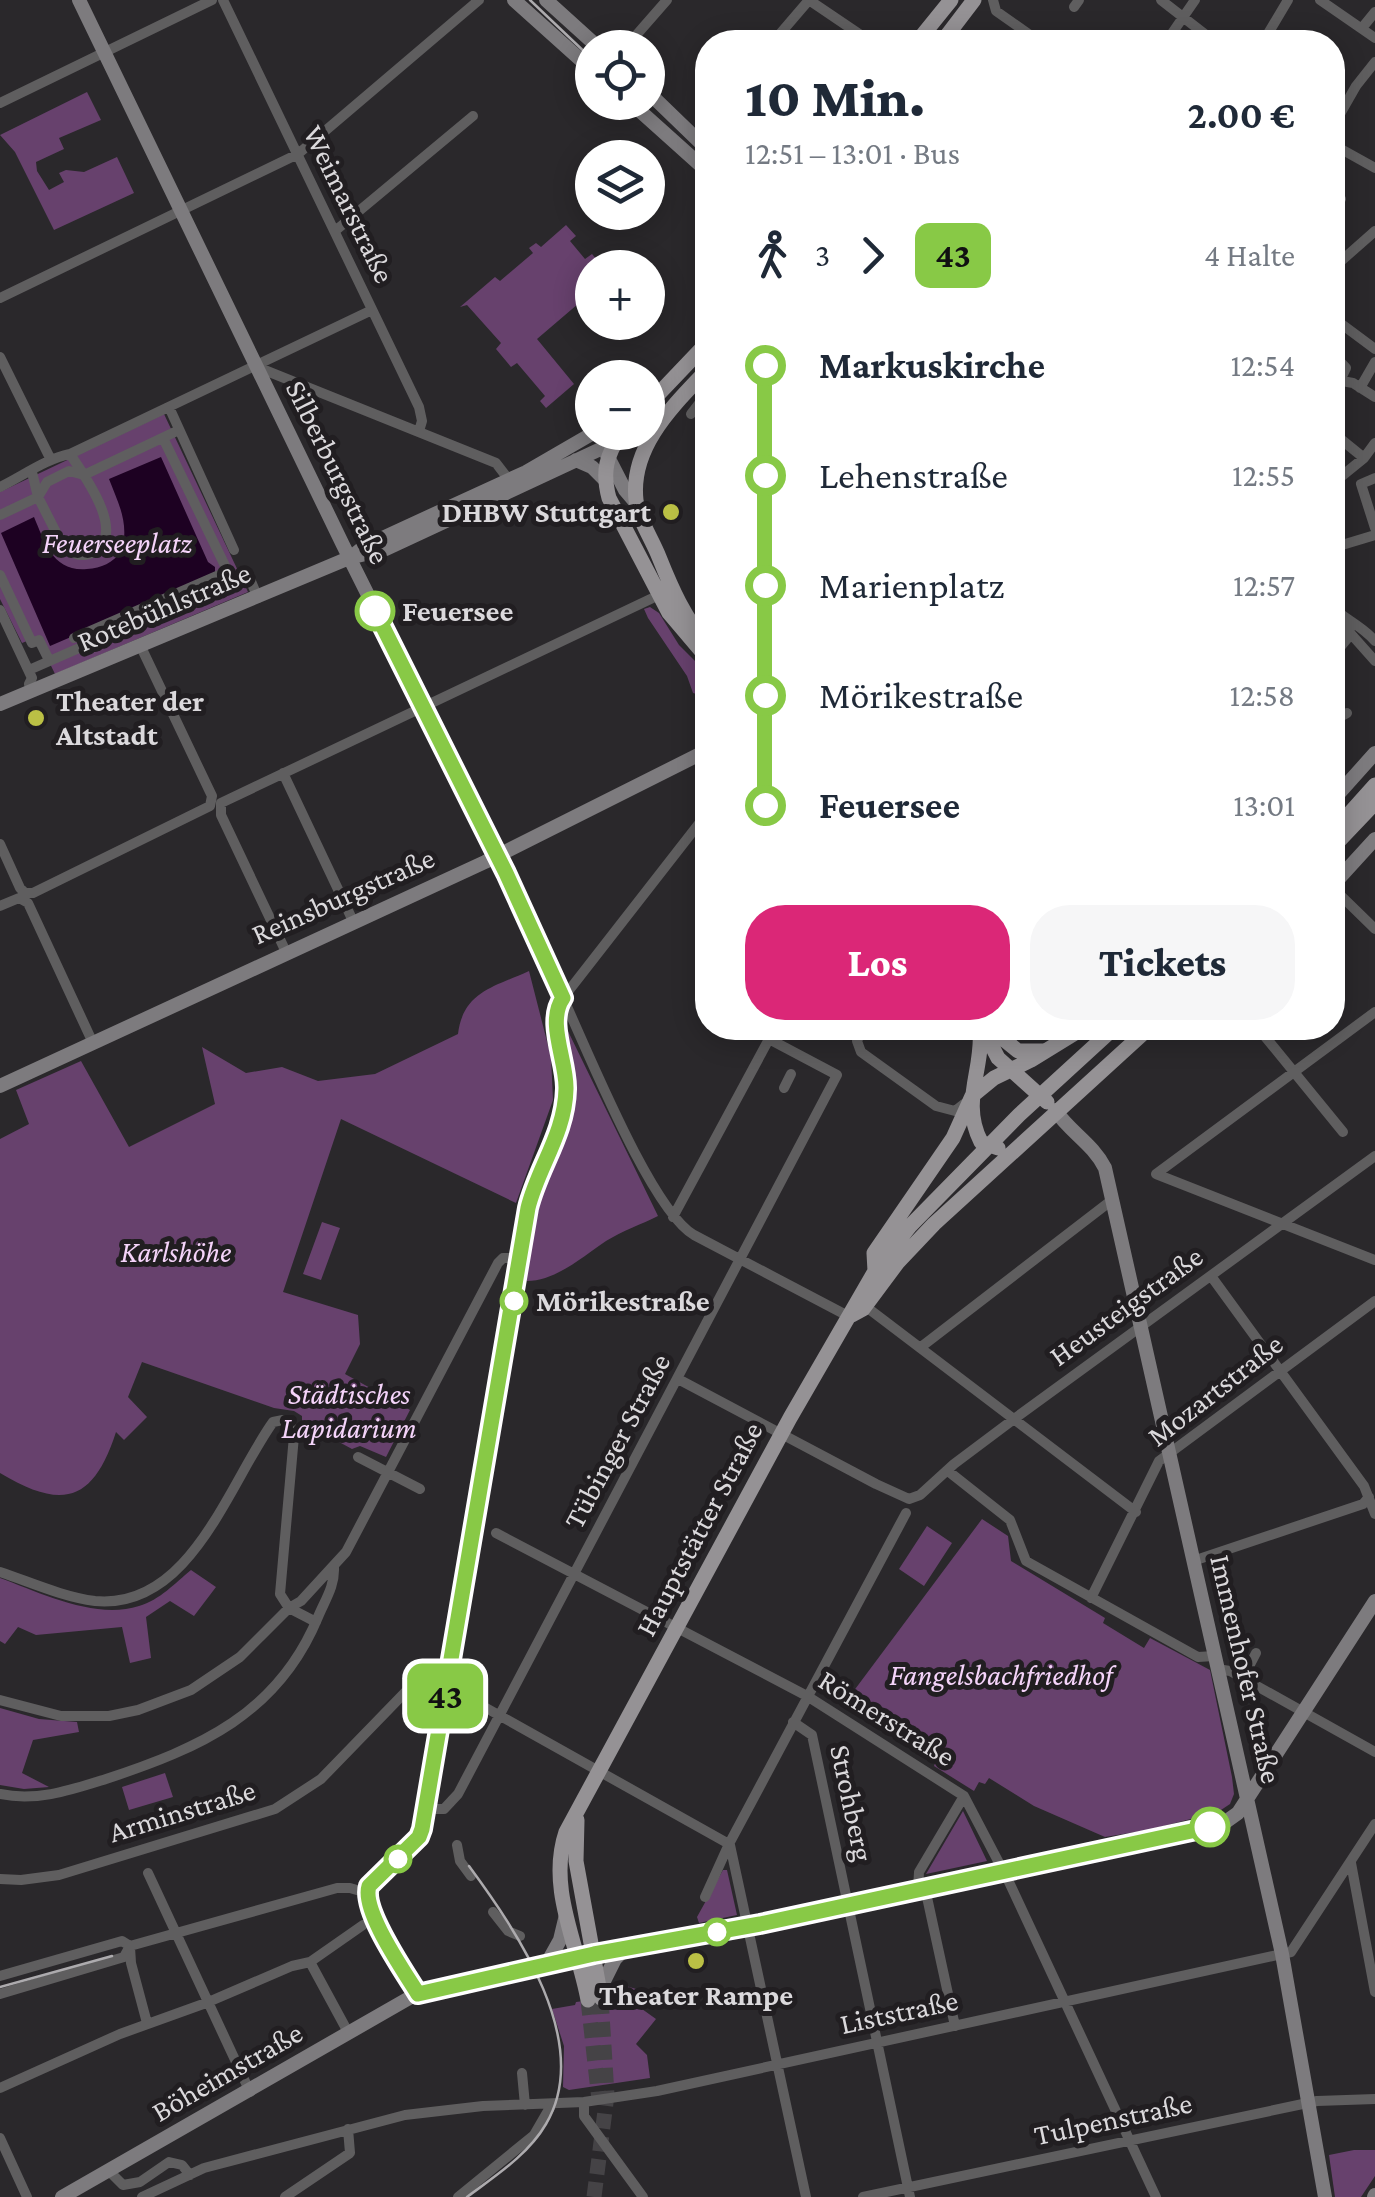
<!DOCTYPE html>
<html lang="de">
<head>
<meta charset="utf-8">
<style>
	:root { --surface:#fff; --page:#f6f6f7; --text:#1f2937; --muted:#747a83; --accent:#db2777 }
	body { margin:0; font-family:"Crimson Pro",serif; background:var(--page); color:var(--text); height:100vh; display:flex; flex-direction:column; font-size:38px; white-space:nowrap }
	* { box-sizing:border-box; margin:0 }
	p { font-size:32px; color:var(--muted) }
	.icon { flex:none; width:55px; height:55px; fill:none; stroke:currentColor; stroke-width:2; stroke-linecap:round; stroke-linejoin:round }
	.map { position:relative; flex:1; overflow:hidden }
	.details { position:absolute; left:695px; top:30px; width:650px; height:1010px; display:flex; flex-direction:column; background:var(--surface); border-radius:40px; box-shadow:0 5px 25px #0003 }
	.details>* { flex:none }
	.badge { padding:0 20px; border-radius:15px; font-size:35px; line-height:65px }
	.tools { position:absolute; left:575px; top:30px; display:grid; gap:20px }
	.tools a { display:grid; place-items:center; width:90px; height:90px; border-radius:50%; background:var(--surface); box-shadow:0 5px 25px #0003; font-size:50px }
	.map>.badge { position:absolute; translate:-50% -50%; box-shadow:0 0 0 5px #fff }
	.legs { display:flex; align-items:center; gap:15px; height:110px; padding:0 50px; font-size:32px }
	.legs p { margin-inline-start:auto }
	.headline { display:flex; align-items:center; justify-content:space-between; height:170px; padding:0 50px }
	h1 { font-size:55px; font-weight:800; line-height:75px }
	.button { display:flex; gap:20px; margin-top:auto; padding:20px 50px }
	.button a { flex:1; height:115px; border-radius:40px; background:var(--accent); color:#fff; font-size:40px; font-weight:800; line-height:115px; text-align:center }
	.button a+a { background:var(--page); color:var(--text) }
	ul { padding:0 50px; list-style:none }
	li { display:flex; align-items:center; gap:35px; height:110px; font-size:38px }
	li i { display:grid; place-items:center; width:15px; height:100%; margin:0 12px; background:currentColor }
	li i::after { content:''; width:25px; height:25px; margin:-12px; border:8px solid; border-radius:50%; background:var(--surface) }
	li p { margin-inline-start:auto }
	li:first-child i { background:linear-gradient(#0000 50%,currentColor 0) }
	li:last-child i { background:linear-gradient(currentColor 50%,#0000 0) }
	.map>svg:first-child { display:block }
</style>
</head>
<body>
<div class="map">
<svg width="1375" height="2197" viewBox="0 0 1375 2197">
	<rect width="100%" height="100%" fill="#2a282b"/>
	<path fill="#67416d" d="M87,92L101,120L59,138L64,149L36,162L37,171L49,190L64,182L59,173L66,170L84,172L117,157L134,193L54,230L15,152L0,135Z
		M566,225L576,236L570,241L585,259L592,254L603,267L592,268V292L537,339L574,384L546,408L540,401L545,396L517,363L511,367L496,349L501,343L467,305L460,307L495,277L500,281L533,253L529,248L536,243L541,247Z
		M164,414L248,592L55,674L37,637L22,643L0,599V492Z
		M650,607L659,613L679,645L707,673V697L693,693L687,676L648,618L644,609Z
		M529,971L551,1057L553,1100L516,1203L341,1119L283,1292L358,1315L360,1344L345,1374L410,1410L386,1457L360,1446L352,1449L302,1422V1416L294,1411L274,1408L142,1362L128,1397L147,1417L124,1440L116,1432C93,1503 62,1510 0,1473V1139L29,1124L16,1090L81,1061L129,1147L215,1104L202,1047L246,1073L282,1067L318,1081L375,1074L458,1034C463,992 494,987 529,971Z
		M565,1025L658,1216C642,1224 622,1231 606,1241C585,1255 556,1281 527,1281L526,1272L538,1205L565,1138L572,1106L573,1070Z
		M322,1222L340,1228L321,1280L303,1274Z
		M982,1519L1008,1536L1011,1561L1105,1618L1103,1623L1144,1648L1150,1638L1210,1670L1232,1777L1234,1794L1230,1804L1218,1812L1148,1830L1105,1837L1034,1806L989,1778L985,1784L979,1782L974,1791L934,1766L937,1758L847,1700Z
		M927,1526L952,1543L924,1586L899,1569Z
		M191,1570L216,1587L194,1616L170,1601L146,1617L151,1658L130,1663L122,1627L36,1635L18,1627L5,1644L0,1641V1578C41,1593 95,1620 139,1606C160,1600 175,1583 191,1570Z
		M0,1708L39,1719L77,1722L79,1732L33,1740L22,1773L49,1787L24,1789L0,1785Z
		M165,1773L173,1797L129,1810L122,1787Z
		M963,1811L987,1861L926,1874Z
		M723,1870H727L737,1915L699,1923L697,1917Z
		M619,1984L643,1991L635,2004L656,2019L636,2044L647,2055L650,2078L569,2090L563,2087L564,2046L552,2009L575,2005L576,2002L617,1997Z
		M1354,2150H1375V2176L1361,2197H1335L1329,2155Z"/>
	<path fill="#1d0122" d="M161,457L208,562L215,567V575L50,646L1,533L34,517C45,543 53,572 87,569C102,568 112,563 122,551C129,522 119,505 109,479Z"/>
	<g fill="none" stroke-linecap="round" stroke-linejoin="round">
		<path stroke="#454346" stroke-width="15" stroke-dasharray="15 8" stroke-linecap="butt" d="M588,2000L599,2100
			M594,2197L607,2095L601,1998"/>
		<path stroke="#5f5e5f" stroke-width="10" d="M223,0L419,407L422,421L419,431
			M809,0L871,42
			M993,0L996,11L1040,42
			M1161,0L1215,42
			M1320,0L1375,38
			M1074,7L1079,0
			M1362,28L1375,12
			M773,42L809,0
			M1166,42L1195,0
			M1263,42L1288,0
			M625,48L667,0
			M0,103L212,0
			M1332,128L1356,86L1375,62
			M694,138L708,122
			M1332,144L1375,168
			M1332,205L1341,199
			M335,231L473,116
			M1332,269L1375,231
			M0,298L298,154L479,0
			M1332,317L1375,349
			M1332,353L1346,368L1332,397
			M0,357L50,458
			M257,367L496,463L509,480
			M1342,381L1353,383L1375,397
			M1360,388L1375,362
			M169,407L234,550
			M691,414L708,392
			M1332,432L1364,458
			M163,438L230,576
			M32,472L38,497L64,548C73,554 84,558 94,552C127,533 84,475 70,454
			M1375,478L1361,484L1375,528
			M1332,484L1364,458L1375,443
			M0,487C23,476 45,459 70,454L372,310
			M0,515L38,497L47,482L69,471L84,475L179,430
			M1332,548L1375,535
			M0,575L32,643L39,640L49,660
			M1332,607C1346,620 1362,626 1375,641
			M0,610L32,678L29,684L32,692
			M1342,617L1351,634L1375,661
			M74,638L228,571
			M1332,657L1351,634
			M29,670L239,578L250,579L258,598
			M1332,721L1347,713
			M283,773L353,921
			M708,812L563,998C587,1049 651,1210 694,1235L848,1316
			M0,844L20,888L25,893H33L210,806L212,796L141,647
			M1332,887L1375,929
			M0,906L19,898L28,903L93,1043
			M286,952L221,815V803L659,595
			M863,1028L857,1041L861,1052L936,1106L955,1111L964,1104
			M1258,1028L1343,1132
			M784,1088L791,1074
			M1156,1174L1375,1012
			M1156,1174L1375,1260
			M673,1217L775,1028
			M1211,1276L1364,1486L1375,1514
			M865,1306L1136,1512
			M921,1347L1112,1200
			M678,1379L876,1484L909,1499L920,1495L954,1464L1014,1419L1375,1156
			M358,1457L420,1489
			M948,1471L1010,1520L1026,1561L1198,1657L1214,1656
			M496,1533L807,1696L964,1796L1009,1882L1156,2197
			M1193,1561L1363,1504L1369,1497
			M0,1572C30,1582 63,1597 95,1601C190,1610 228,1485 273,1422L283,1420L291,1425L294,1436L280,1594L289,1608L316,1622
			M1091,1598L1159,1461L1375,1301
			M1217,1669L1230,1671L1375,1752
			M1243,1678L1256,1653
			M470,1699L729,1844
			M0,1700L61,1716H109L138,1710L191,1690L240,1657L289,1608L301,1601L346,1552L498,1263L503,1258H520
			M793,1722L812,1735L910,2197
			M0,1794C36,1802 71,1790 106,1779C200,1748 278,1714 318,1617C325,1600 335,1586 334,1567
			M426,1809H444L458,1794L837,1075L769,1039
			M457,1845L460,1861L471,1876
			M730,1845L806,2197
			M1351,1863L1375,1992
			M148,1873L250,2092
			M0,1879L21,1880L59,1875L275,1809L321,1779L419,1678L446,1692
			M925,1888L955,2026
			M918,1889L919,1872L964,1796
			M705,1897L729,1844L906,1513
			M493,1912L508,1931L520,1936
			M130,1947L131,1963L147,2023
			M310,1962L349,2034
			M0,1976L122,1941L130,1946L337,1888H350L367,1893
			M0,1994L124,1957L130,1946
			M522,2073L525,2105
			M0,2088L120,2034L206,2003L292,1966L310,1962L363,1925
			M584,2102V2116L643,2197
			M0,2138L27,2197
			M108,2170L123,2185L140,2182L169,2162L182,2165L190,2175
			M142,2197L204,2168L405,2115L483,2106L584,2102L657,2091L1291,1952L1375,1824
			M285,2197L350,2153L348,2129
			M458,2197L534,2135L552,2104
			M863,2197L1317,2101L1375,2099"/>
		<path stroke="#7d7b7e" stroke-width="14" d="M79,0L343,545L507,873L563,998C546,1022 567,1061 566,1089C565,1133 538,1167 528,1209L423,1829L419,1837L369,1886C361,1910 404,1970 418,1993
			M514,0L592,70
			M546,0L599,48
			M648,92L708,150
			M630,102L708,172
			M606,453L625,490L636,503
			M576,460L592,467L605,480
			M350,558L365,546L526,472L595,432
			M0,704L349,558L386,549L637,432
			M1332,801L1375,753
			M1332,886L1375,839
			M0,1086L485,862L708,750
			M1055,1110C1070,1132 1093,1144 1105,1168L1282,1954L1325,2197
			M546,1965L560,1940L566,1915
			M600,1989L615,1959L624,1950
			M62,2197L418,1993L594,1953L704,1935L1075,1858L1224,1823L1238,1813L1375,1601
			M1374,2197L1375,2195"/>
		<path stroke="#959295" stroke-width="15" d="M917,42L951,0
			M942,42L974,0
			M708,369C674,405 630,446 636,500C638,519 652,539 659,557C671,587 685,620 708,644
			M648,405L708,342
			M622,432C606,455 602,472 609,498L669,613L708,659
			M1332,833L1375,785
			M1332,848L1375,803
			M980,1028C984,1070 960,1101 981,1142L998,1148
			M984,1031L998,1058L1047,1102
			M1002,1038L1018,1051H1043
			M875,1271L874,1253L953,1138L972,1096L994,1078L1031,1060L1083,1028
			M852,1315L863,1309L898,1262L934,1224L1149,1028
			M577,1820L576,1861L601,1998
			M588,2000C578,1945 547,1888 566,1832L790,1418L875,1271L910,1226L1019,1115L1114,1028"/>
		<path stroke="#adabae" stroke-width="2.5" d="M530,0L592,59
			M0,1987L112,1956
			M467,2197C495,2176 528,2155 546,2124C594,2043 516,1930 469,1866"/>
	</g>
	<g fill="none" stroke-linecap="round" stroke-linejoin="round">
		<g stroke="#fff" stroke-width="22">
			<path id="line-1" d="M375,611L506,873L563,998C546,1022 567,1061 566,1089C565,1134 538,1167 528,1208L422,1829L419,1837L369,1886C361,1910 404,1971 418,1994L594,1954L760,1924L1210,1827"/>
		</g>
		<use href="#line-1" stroke="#88c946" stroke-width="15"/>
	</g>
	<g fill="#bbc045" stroke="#211e21" stroke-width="4">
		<circle cx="671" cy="512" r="10"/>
		<circle cx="36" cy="718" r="10"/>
		<circle cx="696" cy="1961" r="10"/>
	</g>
	<g fill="#fff" stroke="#88c946" stroke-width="5">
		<circle cx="375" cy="611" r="18"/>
		<circle cx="514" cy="1301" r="12"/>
		<circle cx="1210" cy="1827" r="18"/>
		<circle cx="398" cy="1859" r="12"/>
		<circle cx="717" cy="1932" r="12"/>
	</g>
	<g text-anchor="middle" stroke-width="10" stroke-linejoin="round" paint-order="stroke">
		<g font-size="30" fill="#dbd9dc" stroke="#211e21">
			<text transform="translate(349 204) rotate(64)" y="10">Weimarstraße</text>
			<text transform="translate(338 472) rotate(64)" y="10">Silberburgstraße</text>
			<text transform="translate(164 607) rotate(-23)" y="10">Rotebühlstraße</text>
			<text transform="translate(343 896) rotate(-24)" y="10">Reinsburgstraße</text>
			<text transform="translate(1126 1306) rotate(-36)" y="10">Heusteigstraße</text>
			<text transform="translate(1215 1390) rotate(-38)" y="10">Mozartstraße</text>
			<text transform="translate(617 1441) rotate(-62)" y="10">Tübinger Straße</text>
			<text transform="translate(699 1529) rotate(-62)" y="10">Hauptstätter Straße</text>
			<text transform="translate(1246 1669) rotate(77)" y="10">Immenhofer Straße</text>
			<text transform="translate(887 1718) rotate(32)" y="10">Römerstraße</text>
			<text transform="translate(852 1803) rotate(78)" y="10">Strohberg</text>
			<text transform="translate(182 1811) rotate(-17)" y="10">Arminstraße</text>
			<text transform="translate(899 2012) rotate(-12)" y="10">Liststraße</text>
			<text transform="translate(227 2072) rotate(-30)" y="10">Böheimstraße</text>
			<text transform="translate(1113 2119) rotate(-12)" y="10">Tulpenstraße</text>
		</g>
		<g font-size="30" font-weight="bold" fill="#dbd9dc" stroke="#211e21" text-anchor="end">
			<text x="651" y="522">DHBW Stuttgart</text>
			<text x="56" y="711" text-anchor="start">Theater der<tspan x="56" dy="34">Altstadt</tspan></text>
			<text x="696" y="2005" text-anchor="middle">Theater Rampe</text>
		</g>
		<g font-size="30" font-style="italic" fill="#f5d4fa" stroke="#211e21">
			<text x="117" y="553">Feuerseeplatz</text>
			<text x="176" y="1262">Karlshöhe</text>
			<text x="349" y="1404">Städtisches<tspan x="349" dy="34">Lapidarium</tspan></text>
			<text x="1001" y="1685">Fangelsbachfriedhof</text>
		</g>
		<g font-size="30" font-weight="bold" fill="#dbd9dc" stroke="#211e21" text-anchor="start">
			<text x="402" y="621">Feuersee</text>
			<text x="536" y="1311">Mörikestraße</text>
		</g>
	</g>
</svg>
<div class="tools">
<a><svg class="icon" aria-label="locate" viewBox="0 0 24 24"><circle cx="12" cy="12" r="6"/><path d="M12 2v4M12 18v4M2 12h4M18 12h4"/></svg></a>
<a><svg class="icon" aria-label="layers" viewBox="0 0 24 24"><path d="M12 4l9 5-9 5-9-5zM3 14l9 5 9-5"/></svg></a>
<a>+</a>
<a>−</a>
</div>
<b class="badge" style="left:445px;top:1696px;background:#88c946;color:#111">43</b>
<section class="details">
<div class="headline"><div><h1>10 Min.</h1><p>12:51 – 13:01 · Bus</p></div><b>2.00 €</b></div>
<div class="legs"><svg class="icon" aria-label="walk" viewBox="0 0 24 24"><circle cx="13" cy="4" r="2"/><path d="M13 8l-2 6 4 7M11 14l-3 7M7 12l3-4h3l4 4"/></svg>3<svg class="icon" aria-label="forward" viewBox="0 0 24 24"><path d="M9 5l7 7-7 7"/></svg><b class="badge" style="background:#88c946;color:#111">43</b><p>4 Halte</p></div>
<ul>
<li><i style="color:#88c946"></i><b>Markuskirche</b><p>12:54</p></li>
<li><i style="color:#88c946"></i><span>Lehenstraße</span><p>12:55</p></li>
<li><i style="color:#88c946"></i><span>Marienplatz</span><p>12:57</p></li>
<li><i style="color:#88c946"></i><span>Mörikestraße</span><p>12:58</p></li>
<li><i style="color:#88c946"></i><b>Feuersee</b><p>13:01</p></li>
</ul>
<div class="button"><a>Los</a><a>Tickets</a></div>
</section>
</div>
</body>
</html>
